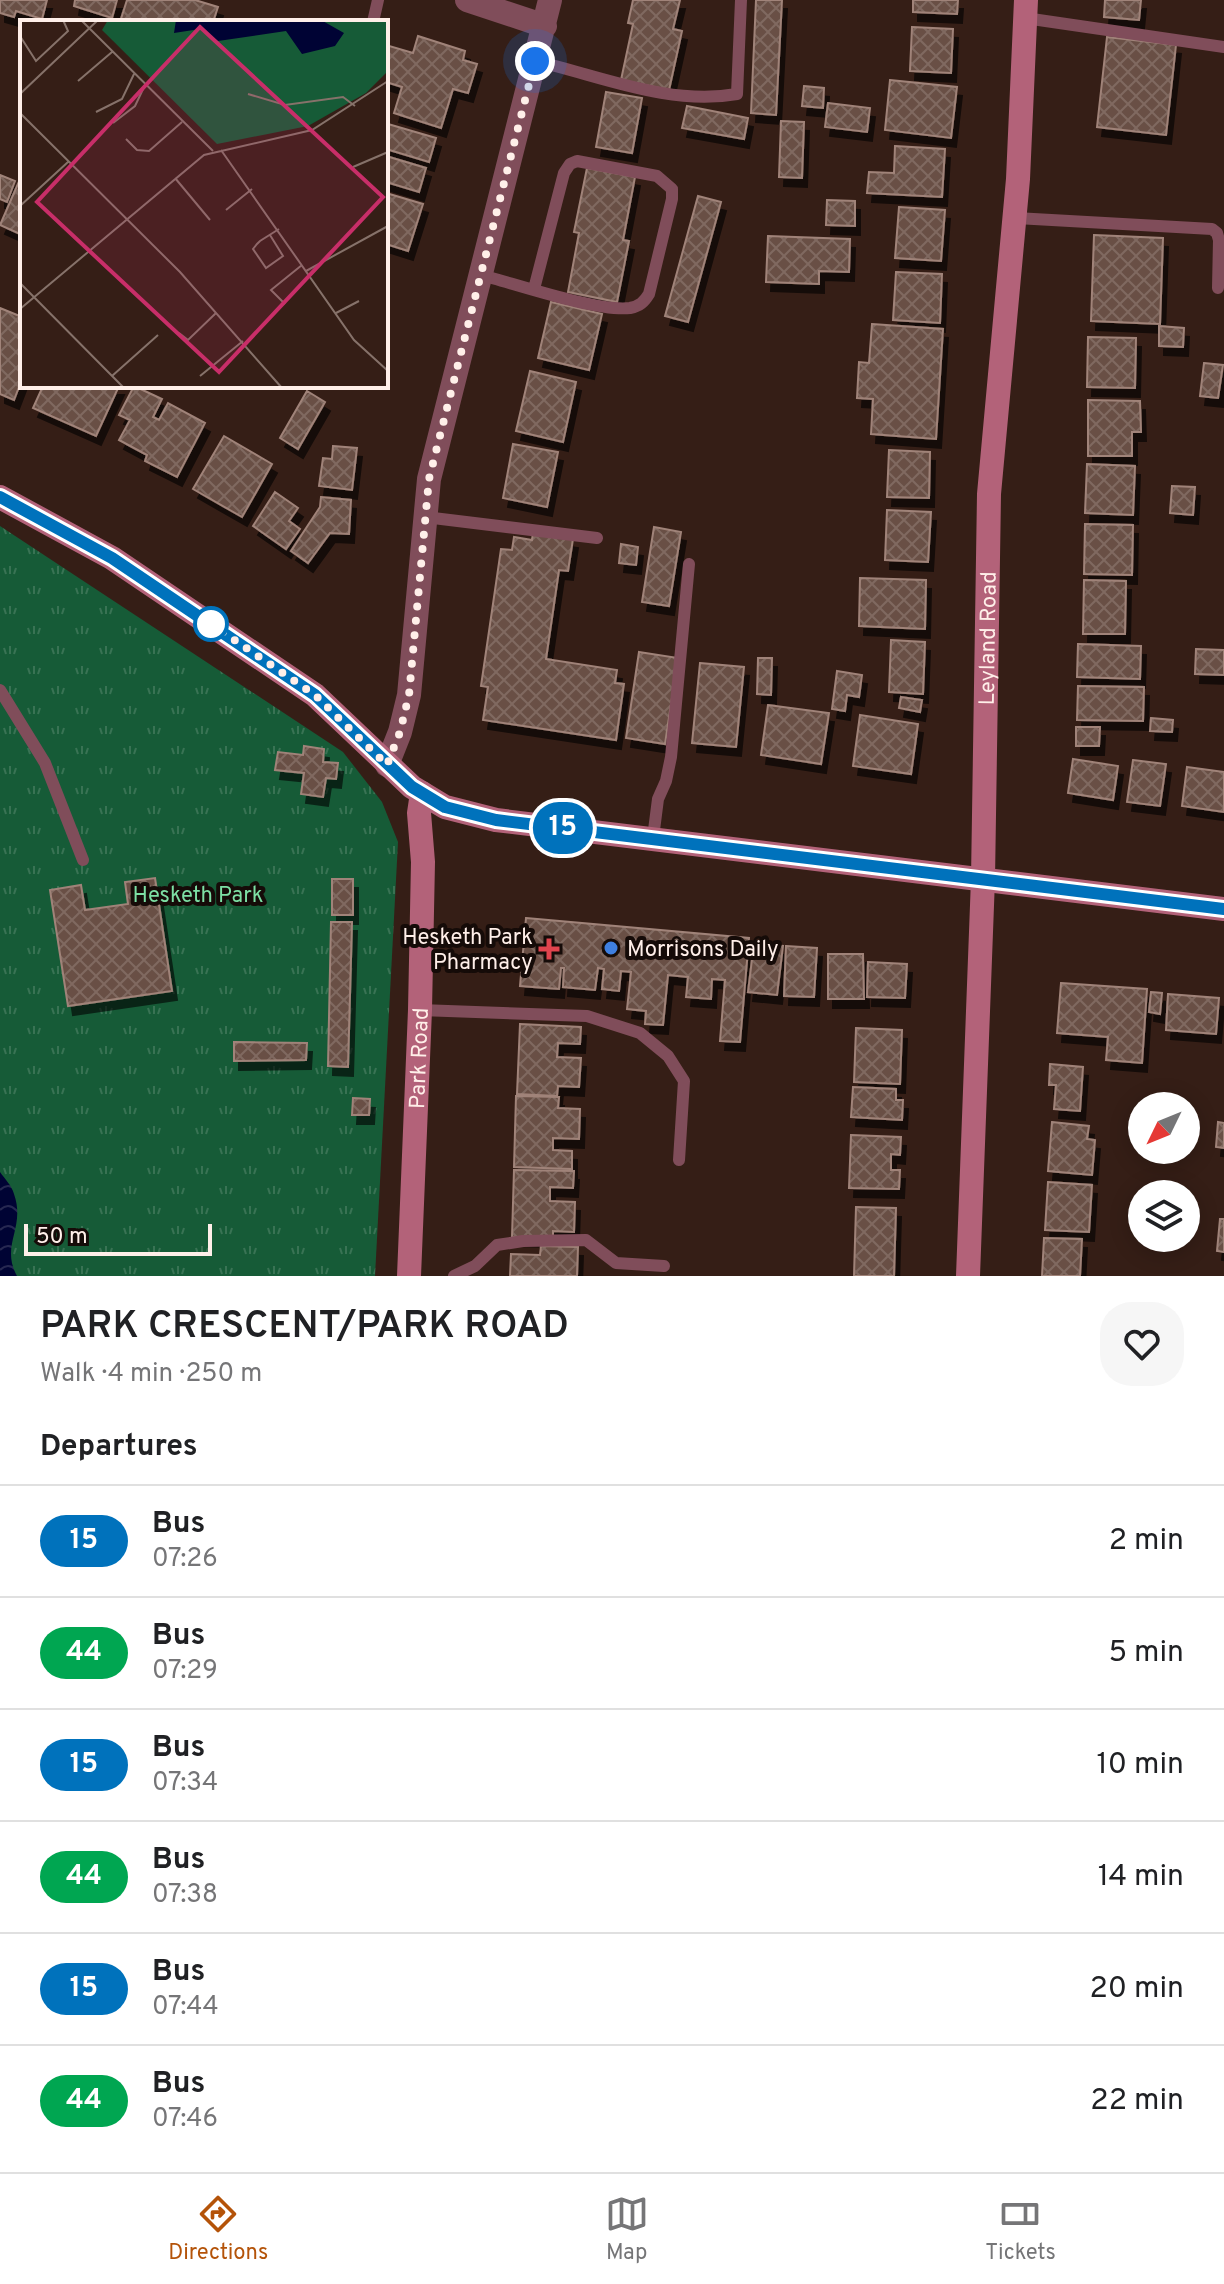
<!DOCTYPE html>
<html lang="en">
<head>
<meta charset="utf-8">
<style>
	:root { --surface:#fff; --page:#f6f6f6; --text:#202124; --muted:#757577; --line:#e0e0e0; --accent:#b45309 }
	body { margin:0; font-family:Overpass,sans-serif; background:var(--page); color:var(--text); height:100vh; display:flex; flex-direction:column; font-size:30px; white-space:nowrap }
	* { box-sizing:border-box; margin:0 }
	p { font-size:26px; color:var(--muted) }
	.icon { flex:none; width:44px; height:44px; fill:none; stroke:currentColor; stroke-width:2; stroke-linecap:round; stroke-linejoin:round }
	.map { position:relative; height:1276px; overflow:hidden }
	.sheet { display:flex; flex-direction:column; background:var(--surface); flex:1 }
	.sheet>* { flex:none }
	.badge { padding:0 16px; border-radius:26px; font-size:28px; line-height:52px }
	.needle { width:52px; rotate:227deg }
	.buttons { position:absolute; left:1128px; top:1092px; display:grid; gap:16px }
	.buttons a { display:grid; place-items:center; width:72px; height:72px; border-radius:50%; background:var(--surface); box-shadow:0 4px 20px #0003; font-size:40px }
	.scale { position:absolute; left:24px; bottom:20px; width:188px; box-sizing:border-box; padding-left:8px; border:4px solid #ffefe9; border-top:0; font-size:22px; line-height:28px; white-space:nowrap; color:#ffefe9; -webkit-text-stroke:6px #150b08; paint-order:stroke }
	.you { position:absolute; width:40px; height:40px; margin:-20px; border:6px solid #fff; border-radius:50%; background:#1a73e8; box-shadow:0 0 0 12px #1a73e833 }
	.map>.badge { position:absolute; translate:-50% -50%; box-shadow:0 0 0 4px #fff }
	h2 { padding:0 40px; font-size:30px; line-height:72px }
	.round { display:grid; place-items:center; flex:none; width:84px; height:84px; border-radius:32px; background:var(--page) }
	.head { display:flex; align-items:center; justify-content:space-between; height:136px; padding:0 40px }
	h1 { font-size:38px; font-weight:600; line-height:60px }
	ul { padding:0; list-style:none }
	li { display:flex; align-items:center; gap:24px; height:112px; padding:0 40px; border-top:2px solid var(--line) }
	li div { flex:1 }
	li b { display:block; font-size:30px }
	li em { font-style:normal }
	li .badge { min-width:88px; font-weight:700; text-align:center }
	.dock { display:flex; justify-content:space-around; align-items:center; height:112px; border-top:2px solid var(--line); background:var(--surface); font-size:22px; color:var(--muted) }
	.dock a { display:grid; justify-items:center; gap:4px }
	.dock .selected { color:var(--accent) }
	.map>svg:first-child { display:block }
</style>
</head>
<body>
<div class="map">
<svg width="1224" height="1276" viewBox="0 0 1224 1276">
	<defs>
		<pattern id="grass-tufts" width="24" height="20" patternUnits="userSpaceOnUse" patternTransform="scale(2)"><rect width="24" height="20" fill="#165b37"/><path d="M3 7l-1-3M5 7V3M7 7l1-3M15 17l-1-3M17 17v-4M19 17l1-3" fill="none" stroke="#397354"/></pattern>
		<pattern id="water-waves" width="16" height="10" patternUnits="userSpaceOnUse" patternTransform="scale(2)"><rect width="16" height="10" fill="#000334"/><path d="M0 5q4-4 8 0t8 0" fill="none" stroke="#262851"/></pattern>
		<pattern id="building-cross-hatch" width="8" height="8" patternUnits="userSpaceOnUse" patternTransform="scale(2)"><rect width="8" height="8" fill="#694f45"/><path d="M0 0l8 8M0 8l8-8" fill="none" stroke="#806960"/></pattern>
		<filter id="shadow"><feDropShadow dx="5" dy="9" stdDeviation="0" flood-color="#0009"/></filter>
	</defs>
	<rect width="100%" height="100%" fill="#351e16"/>
	<path fill="url(#grass-tufts)" d="M0,526L343,752L382,802L398,842L375,1276H0Z"/>
	<path fill="url(#water-waves)" d="M0,1172C5,1179 12,1186 14,1194C26,1228 0,1245 17,1276H0Z"/>
	<path fill="url(#building-cross-hatch)" stroke="#a08379" stroke-width="2" filter="url(#shadow)" d="M0,0H47L42,19L16,11L14,17L0,13Z
		M75,0H117L112,18L74,6Z
		M127,0H195L218,7L213,22H120Z
		M633,0H680L673,29L682,31L669,90L621,80L633,24L628,23Z
		M756,0H782L776,115L751,113Z
		M913,0H958L957,14L913,12Z
		M1105,0H1141L1139,20L1104,17Z
		M912,27L953,29L951,73L910,71Z
		M418,36L465,51L463,60L477,64L468,93L453,89L441,128L394,113L402,87L386,82V45L413,53Z
		M1107,37L1176,45L1166,135L1097,127Z
		M890,80L957,87L951,138L885,130Z
		M804,86L824,88L823,108L802,106Z
		M606,92L642,98L632,153L596,147Z
		M828,103L870,108L867,132L825,127Z
		M687,106L748,118L744,139L682,128Z
		M781,121L804,122L802,178L779,177Z
		M388,124L436,138L429,162L386,149Z
		M895,146L945,149L942,197L867,193L869,172L894,173Z
		M386,156L426,168L419,192L386,182Z
		M587,168L635,177L623,240L629,241L617,302L568,292L579,233L574,232Z
		M0,175L15,181L7,202L0,199Z
		M20,179L22,180L20,234L0,225Z
		M386,193L423,204L408,251L386,244Z
		M698,196L721,202L688,322L665,316Z
		M827,200L855,201V226L826,225Z
		M899,207L945,210L941,261L895,258Z
		M1094,235L1163,238L1160,324L1091,321Z
		M768,236L850,239L849,272L819,271V284L766,282Z
		M896,272L942,274L940,323L893,320Z
		M551,302L602,314L589,370L538,358Z
		M0,308L22,317V379L14,400L0,394Z
		M872,324L943,329L936,439L871,434L873,399L857,398L859,362L869,363Z
		M1159,326L1184,328L1183,347L1159,346Z
		M1088,337L1136,338L1135,388L1087,387Z
		M1204,363L1223,365L1218,398L1200,396Z
		M530,371L576,382L563,442L516,431Z
		M43,386H119L96,436L33,408Z
		M134,386L162,399L153,417L159,420L168,403L205,423L177,477L145,461L147,455L119,440L130,420L119,415Z
		M307,391L325,402L298,449L280,438Z
		M1088,400L1140,401L1141,432H1132V456H1088Z
		M224,436L272,464L242,517L193,489Z
		M513,444L558,452L547,507L503,498Z
		M333,446L357,448L352,490L319,486L323,458L332,459Z
		M889,450L930,452L929,498L887,497Z
		M1087,464L1135,466L1133,515L1085,513Z
		M1172,486L1195,487L1193,515L1170,513Z
		M275,492L298,508L289,521L300,529L286,549L253,526Z
		M321,497L351,500L349,534L330,533L308,563L291,551L320,507Z
		M887,510L931,512L928,562L885,560Z
		M1085,524L1133,525L1132,575L1084,574Z
		M654,527L681,532L669,606L642,602Z
		M533,533L573,539L568,571L559,570L546,659L617,670L615,683L624,684L616,740L483,720L488,687L481,686L501,549L512,550L514,537L532,540Z
		M621,544L638,547L636,565L619,563Z
		M860,578L926,580L925,629L859,626Z
		M1084,580L1126,581L1125,634H1083Z
		M891,640L925,642L923,694L889,692Z
		M1078,644L1141,646L1140,679L1077,677Z
		M1196,649L1224,650V675L1195,674Z
		M639,652L678,658L665,744L626,738Z
		M758,658H772L771,695L757,694Z
		M700,663L744,667L736,747L692,743Z
		M837,671L862,675L859,697L847,695L845,711L832,709Z
		M1078,686L1144,687L1143,721L1077,720Z
		M901,697L922,700L920,712L899,708Z
		M768,705L829,713L821,764L761,755Z
		M860,715L918,724L911,774L853,766Z
		M1151,718L1173,720L1172,732L1150,731Z
		M1076,727H1100L1099,746H1076Z
		M304,746L324,749L323,762L338,763L336,779L326,778L323,797L301,794L304,773L275,770L278,752L303,755Z
		M1073,759L1118,766L1113,800L1068,793Z
		M1133,760L1166,764L1160,806L1127,802Z
		M1187,767L1224,772V812L1182,806Z
		M155,878L172,991L68,1006L50,890L81,885L85,910L128,904L125,882Z
		M332,879H353V915H332Z
		M526,918L749,938L740,1042L720,1041L725,980L712,979L711,999L686,997L688,977L668,975L663,1025L645,1024L646,1011L627,1009L631,972L621,971L619,991L602,989L604,969L598,968L595,990L563,987L564,968H561L559,989L520,986Z
		M331,922H352L348,1067L328,1066Z
		M754,943L783,946L777,995L748,992Z
		M786,946L817,948L814,997L784,996Z
		M828,954H863L864,999H828Z
		M868,962L907,964L905,998L867,997Z
		M1061,983L1147,989L1142,1063L1106,1060L1108,1037L1057,1033Z
		M1151,992L1162,993L1160,1014L1149,1012Z
		M1168,994L1219,998L1216,1034L1166,1030Z
		M520,1024L581,1027L580,1044L558,1043L557,1057L581,1058L579,1087L558,1086L557,1096L517,1094Z
		M856,1028L902,1030L900,1084L854,1082Z
		M234,1042L307,1043L306,1060L234,1061Z
		M1050,1064L1083,1067L1080,1111L1054,1109L1056,1085H1049Z
		M853,1087L896,1089V1100H903L902,1120L851,1117Z
		M516,1096L559,1097L558,1108L580,1109L579,1139L553,1138V1150L572,1151V1169L514,1167Z
		M353,1098L370,1099L369,1115H352Z
		M1052,1122L1089,1126L1087,1139L1095,1140L1092,1175L1048,1171Z
		M1218,1122L1224,1123V1148L1216,1147Z
		M851,1135L901,1137L900,1155L891,1154V1170H900L899,1189L849,1188Z
		M514,1170L574,1171L573,1188L550,1187V1201L575,1202L574,1232L553,1231V1238L512,1237Z
		M1048,1182L1092,1185L1089,1232L1045,1230Z
		M856,1207L896,1208L894,1276H854Z
		M1220,1219H1224V1252L1217,1251Z
		M1044,1238L1082,1239L1080,1276H1042Z
		M541,1246L578,1247L577,1276H510L511,1254L540,1255Z"/>
	<g fill="none" stroke-linecap="round" stroke-linejoin="round">
		<path stroke="#804d5a" stroke-width="12" d="M1025,18L1224,47
			M373,22L378,0
			M535,61C601,76 669,106 737,94L741,0
			M1014,218L1212,229L1217,233L1219,240L1218,288
			M481,275C516,284 597,312 630,308C640,306 644,302 649,294L672,199V189L657,176L577,161L570,164L564,173L534,289
			M425,517L597,538
			M0,690L45,763L83,860
			M653,838L658,799L666,781L671,757L689,564
			M420,1010L587,1016L640,1033L668,1056L684,1081L679,1160
			M454,1276L475,1266L497,1245L523,1241L586,1240L616,1263L664,1266"/>
		<path stroke="#804d5a" stroke-width="24" d="M467,0L545,26
			M387,765L400,732L409,695L429,479L550,0"/>
		<g stroke="#b36279" stroke-width="24">
			<path d="M0,497L112,558L315,695L412,787L445,807L496,820L1224,909"/>
			<path id="s1" d="M409,1276L420,1010L423,862L419,813L422,793"/>
			<path id="s2" d="M968,1276L983,879L989,494L1018,179L1026,0"/>
		</g>
	</g>
	<g fill="none" stroke-linecap="round" stroke-linejoin="round">
		<g stroke="#fff" stroke-width="18">
			<path id="line" d="M0,497L112,558L315,695L412,787L445,807L496,820L1224,909"/>
		</g>
		<use href="#line" stroke="#0072bc" stroke-width="12"/>
		<path stroke="#ffefe9" stroke-width="8" stroke-dasharray="0 14.4" d="M211,624L315,695L387,765L400,732L409,695L429,479L535,61"/>
	</g>
	<circle fill="#fff" stroke="#0072bc" stroke-width="4" cx="211" cy="624" r="16"/>
	<circle fill="#3f7fe0" stroke="#150b08" stroke-width="3" cx="611" cy="948" r="8"/>
	<path fill="#e0444e" stroke="#150b08" stroke-width="3" d="M545 937h8v8h8v8h-8v8h-8v-8h-8v-8h8z"/>
	<g text-anchor="middle" stroke-width="8" stroke-linejoin="round" paint-order="stroke">
		<g font-size="22" fill="#ffefe9" stroke="#150b08">
			<text dy="8" stroke="none"><textPath href="#s2" startOffset="638">Leyland Road</textPath></text>
			<text dy="8" stroke="none"><textPath href="#s1" startOffset="218">Park Road</textPath></text>
		</g>
		<g font-size="22" fill="#7ddfa4" stroke="#150b08">
			<text x="198" y="902">Hesketh Park</text>
		</g>
		<g font-size="22" fill="#ffefe9" stroke="#150b08" text-anchor="end">
			<text x="533" y="944">Hesketh Park<tspan x="533" dy="25">Pharmacy</tspan></text>
			<text x="627" y="956" text-anchor="start">Morrisons Daily</text>
		</g>
	</g>
	<g transform="translate(20 20)">
		<rect width="368" height="368" fill="#351e16"/>
		<path d="M88,0H368V51L346,73L288,106L197,124L82,10Z" fill="#165b37"/>
		<path d="M156,0H301L324,13L315,26L282,34L266,11L198,21L180,9L154,13Z" fill="#000334"/>
		<path fill="none" stroke="#86726a" stroke-width="2" d="M61,0L193,131M0,16L16,41L48,11L43,0M58,61L92,32M0,74L78,0M228,74L265,85L323,77L335,86M76,92L102,79L114,54M0,93L160,252L262,368M93,103L115,86L125,65M106,119L117,130L129,131L162,102M201,130L334,320L368,351M333,147L368,132M155,158L190,200M0,186L48,142M206,190L232,169M250,215L263,236L246,248L233,229L237,224L240,221L259,209M286,251L368,206M0,263L104,368M265,284L251,270L282,245M0,289L184,135L292,110L368,61M316,293L339,281M159,313L168,320L196,293M92,356L138,315M180,356L223,321"/>
		<path fill="#c82e69" fill-opacity="0.15" stroke="#c82e69" stroke-width="4" d="M180,7L363,177L199,352L17,182Z"/>
		<rect width="368" height="368" fill="none" stroke="#ffefe9" stroke-width="4"/>
	</g>
</svg>
<div class="buttons">
<a><svg class="needle" viewBox="-14 -14 28 28"><path d="M0-13l5 13h-10z" fill="#e53935"/><path d="M0 13l5-13h-10z" fill="#757577"/></svg></a>
<a><svg class="icon" aria-label="layers" viewBox="0 0 24 24"><path d="M12 4l9 5-9 5-9-5zM3 14l9 5 9-5"/></svg></a>
</div>
<div class="scale">50 m</div>
<div class="you" style="left:535px;top:61px"></div>
<b class="badge" style="left:563px;top:828px;background:#0072bc;color:#fff">15</b>
</div>
<section class="sheet">
<div class="head"><div><h1>PARK CRESCENT/PARK ROAD</h1><p>Walk · 4 min · 250 m</p></div><a class="round"><svg class="icon" aria-label="heart" viewBox="0 0 24 24"><path d="M12 20l-8-8c-3-5 5-10 8-4 3-6 11-1 8 4z"/></svg></a></div>
<h2>Departures</h2>
<ul>
<li><span class="badge" style="background:#0072bc;color:#fff">15</span><div><b>Bus</b><p>07:26</p></div><em>2 min</em></li>
<li><span class="badge" style="background:#00a651;color:#fff">44</span><div><b>Bus</b><p>07:29</p></div><em>5 min</em></li>
<li><span class="badge" style="background:#0072bc;color:#fff">15</span><div><b>Bus</b><p>07:34</p></div><em>10 min</em></li>
<li><span class="badge" style="background:#00a651;color:#fff">44</span><div><b>Bus</b><p>07:38</p></div><em>14 min</em></li>
<li><span class="badge" style="background:#0072bc;color:#fff">15</span><div><b>Bus</b><p>07:44</p></div><em>20 min</em></li>
<li><span class="badge" style="background:#00a651;color:#fff">44</span><div><b>Bus</b><p>07:46</p></div><em>22 min</em></li>
</ul>
</section>
<nav class="dock">
<a class="selected"><svg class="icon" aria-label="directions" viewBox="0 0 24 24"><path d="M12 3l9 9-9 9-9-9zM9 14v-3h6M13 9l2 2-2 2"/></svg>Directions</a>
<a><svg class="icon" aria-label="map" viewBox="0 0 24 24"><path d="M3 6l6-2 6 2 6-2v14l-6 2-6-2-6 2zM9 4v14M15 6v14"/></svg>Map</a>
<a><svg class="icon" aria-label="tickets" viewBox="0 0 24 24"><path d="M3 7h18v10H3zM15 7v10"/></svg>Tickets</a>
</nav>
</body>
</html>
